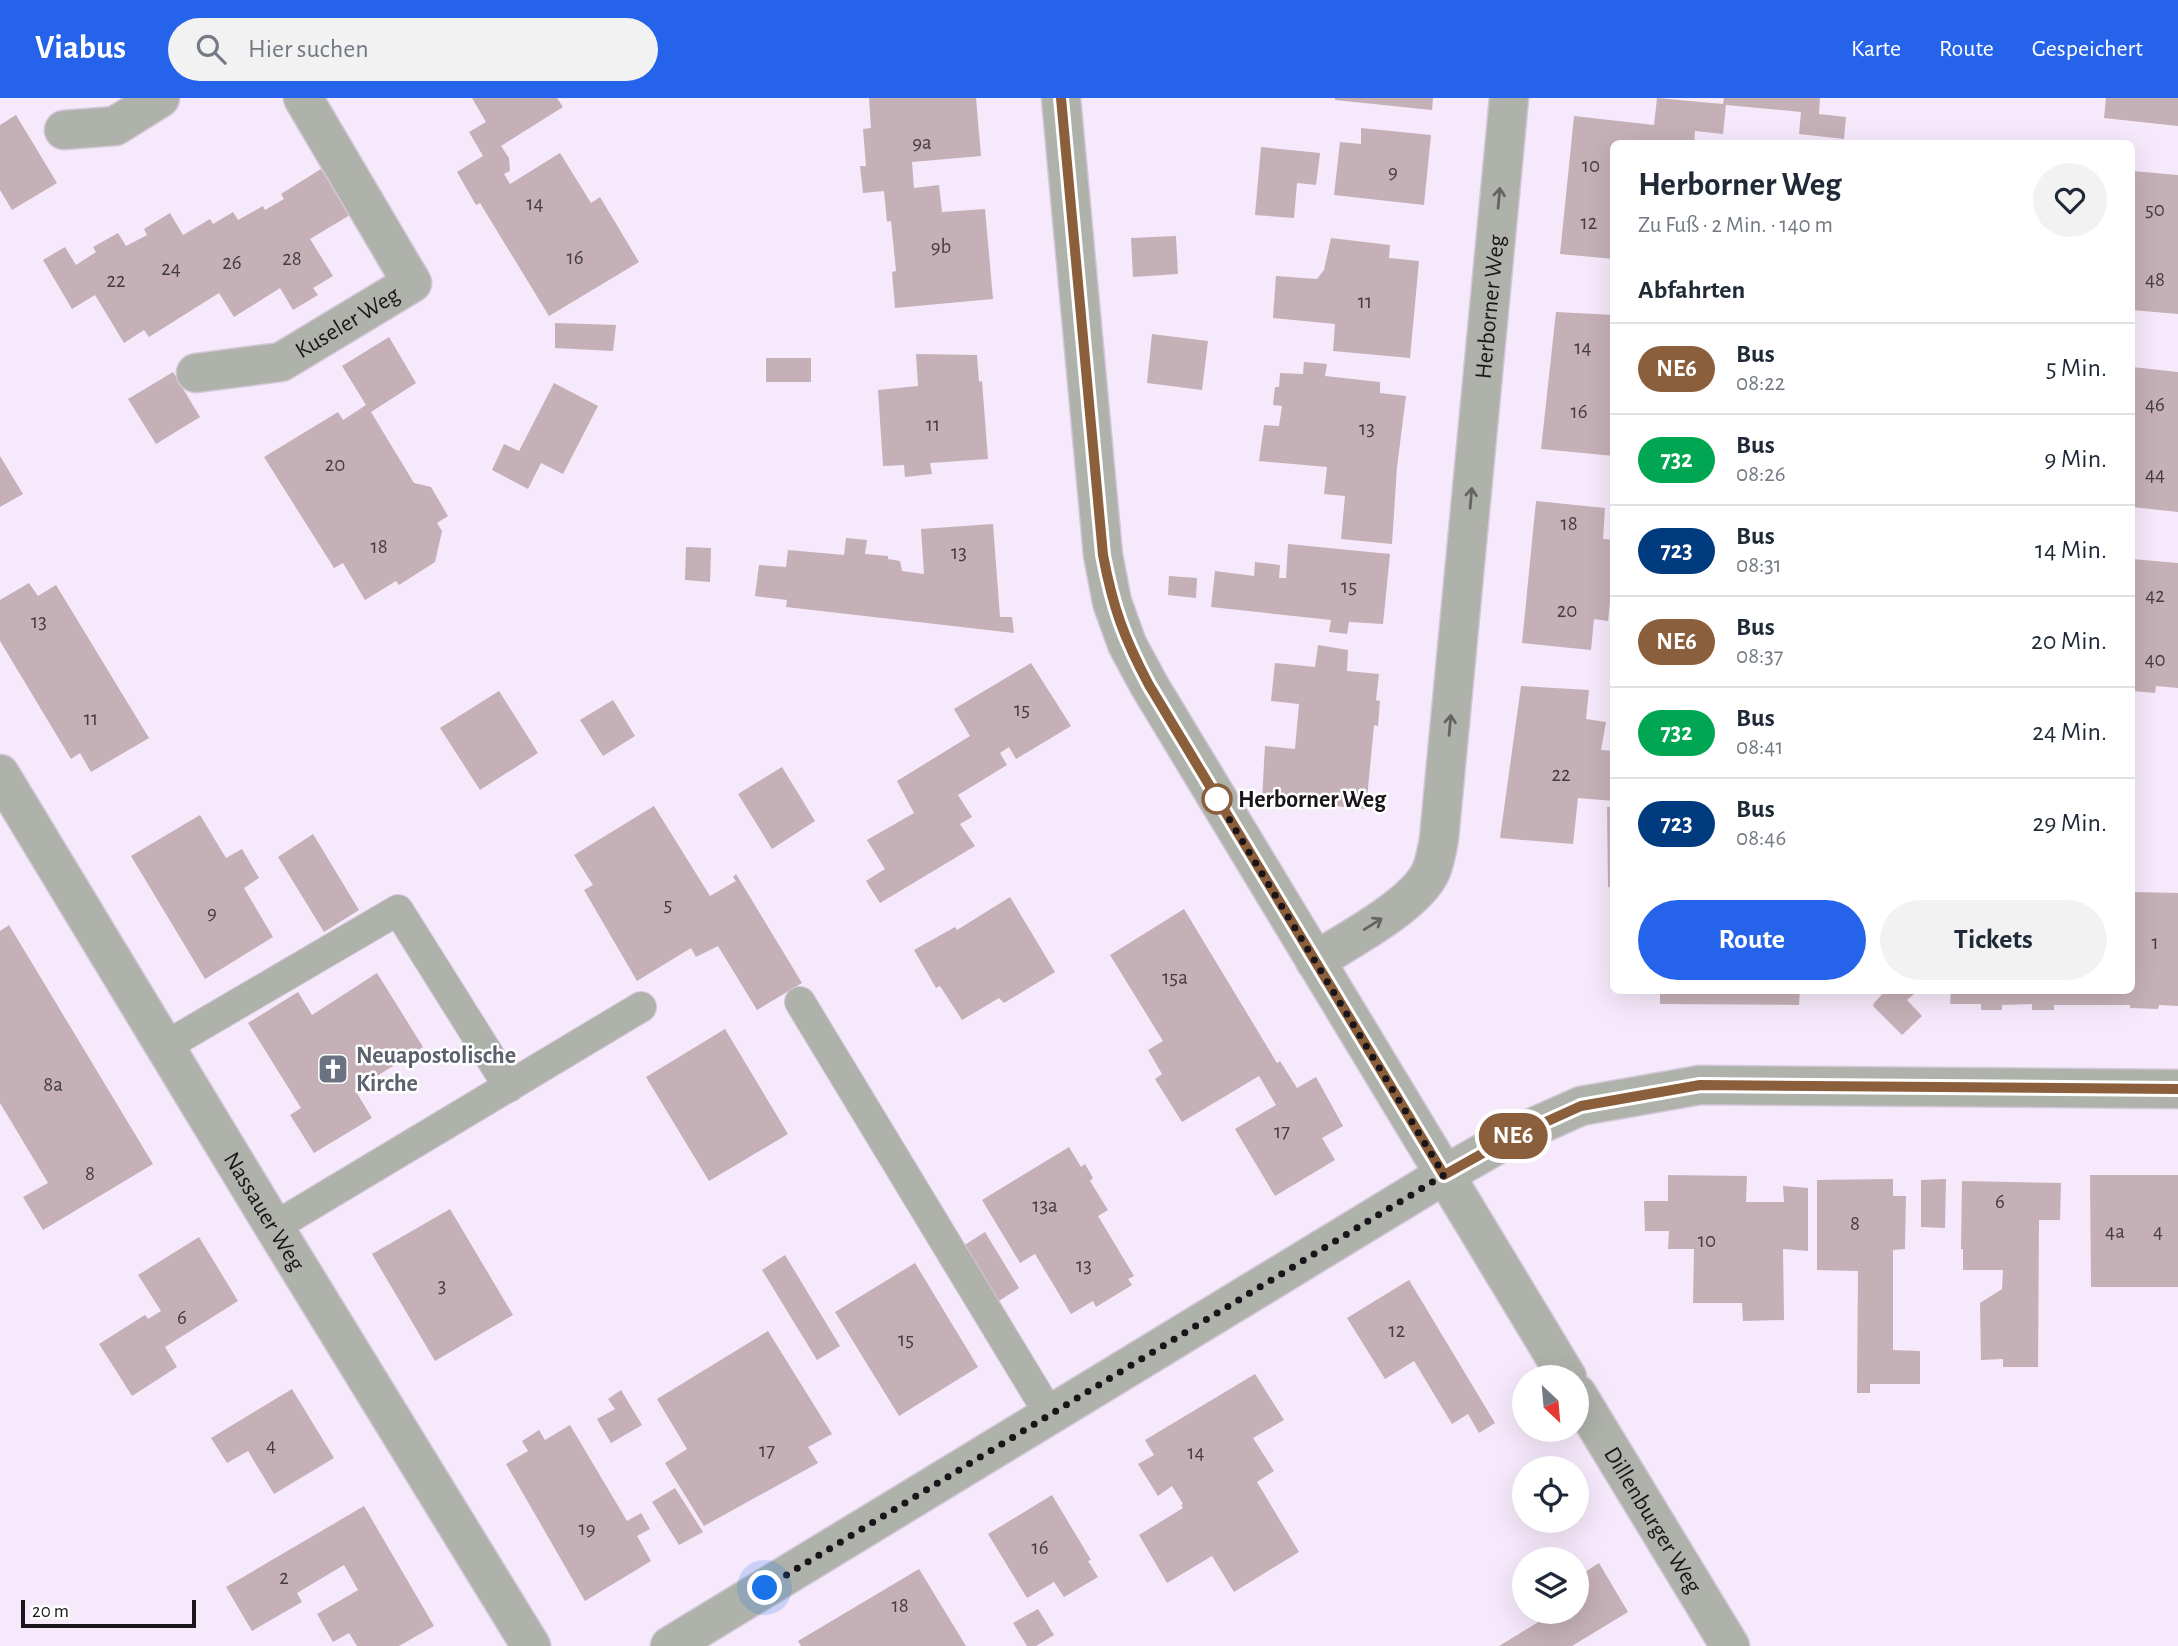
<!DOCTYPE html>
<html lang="de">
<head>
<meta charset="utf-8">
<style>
	:root { --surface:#fff; --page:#f2f2f3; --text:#1f2937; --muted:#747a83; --line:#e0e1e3; --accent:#2563eb }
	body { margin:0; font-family:"Alegreya Sans",sans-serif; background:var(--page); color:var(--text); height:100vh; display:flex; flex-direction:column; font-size:26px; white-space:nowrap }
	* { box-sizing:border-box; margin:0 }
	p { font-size:23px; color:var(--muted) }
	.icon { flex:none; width:38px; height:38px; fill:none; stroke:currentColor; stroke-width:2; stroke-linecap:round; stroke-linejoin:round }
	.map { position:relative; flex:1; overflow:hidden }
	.details { position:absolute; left:1610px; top:42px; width:525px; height:854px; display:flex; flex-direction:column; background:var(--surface); border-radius:10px; box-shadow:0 7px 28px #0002 }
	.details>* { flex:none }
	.badge { padding:0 14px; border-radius:23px; font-size:24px; line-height:46px }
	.needle { width:46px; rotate:154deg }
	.fabs { position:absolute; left:1512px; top:1267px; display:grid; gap:14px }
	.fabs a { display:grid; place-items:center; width:77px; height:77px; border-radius:50%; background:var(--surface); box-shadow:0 7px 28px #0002; font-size:35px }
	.scale { position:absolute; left:21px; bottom:18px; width:175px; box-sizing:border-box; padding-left:7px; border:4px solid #19151a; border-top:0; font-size:19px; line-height:24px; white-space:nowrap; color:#19151a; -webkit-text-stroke:5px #fff; paint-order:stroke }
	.you { position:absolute; width:35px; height:35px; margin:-18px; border:5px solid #fff; border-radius:50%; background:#1a73e8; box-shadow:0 0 0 10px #1a73e833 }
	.map>.badge { position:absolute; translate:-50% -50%; box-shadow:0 0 0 4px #fff }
	h2 { padding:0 28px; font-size:26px; line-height:63px }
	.round { display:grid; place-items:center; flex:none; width:74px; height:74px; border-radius:37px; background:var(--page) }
	.head { display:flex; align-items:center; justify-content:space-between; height:119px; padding:0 28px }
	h1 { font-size:33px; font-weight:700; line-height:52px }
	.action { display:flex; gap:14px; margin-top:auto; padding:14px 28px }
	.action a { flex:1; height:80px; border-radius:42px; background:var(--accent); color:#fff; font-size:28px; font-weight:700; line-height:80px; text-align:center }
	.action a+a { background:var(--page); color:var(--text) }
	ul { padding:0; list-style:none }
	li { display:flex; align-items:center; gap:21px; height:91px; padding:0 28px; border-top:2px solid var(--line) }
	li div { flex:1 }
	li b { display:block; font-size:26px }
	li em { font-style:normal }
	li .badge { min-width:77px; font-weight:700; text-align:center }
	header { display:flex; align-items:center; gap:42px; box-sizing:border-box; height:98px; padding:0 35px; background:var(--accent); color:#fff }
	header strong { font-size:33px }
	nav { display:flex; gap:38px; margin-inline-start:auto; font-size:24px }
	.search { width:490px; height:63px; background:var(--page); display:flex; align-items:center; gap:18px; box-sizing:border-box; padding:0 24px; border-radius:38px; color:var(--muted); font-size:26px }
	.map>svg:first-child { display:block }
</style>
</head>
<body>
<header>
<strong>Viabus</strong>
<div class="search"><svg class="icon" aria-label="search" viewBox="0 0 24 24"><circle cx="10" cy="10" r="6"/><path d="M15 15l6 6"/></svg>Hier suchen</div>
<nav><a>Karte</a><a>Route</a><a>Gespeichert</a></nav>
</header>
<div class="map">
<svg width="2178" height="1548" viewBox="0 0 2178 1548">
	<rect width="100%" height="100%" fill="#f6e9fb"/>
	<path fill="#c5b0b7" d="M472,0H557L563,9L501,48L509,60L510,73L504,76L510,86L560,55L591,105L600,99L639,164L549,218L480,105L476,107L457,74L483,58L469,34L486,24Z
		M869,0H976L981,58L912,64L914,90L939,87L942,114L985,111L993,201L895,210L892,174L896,173L891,123L887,124L884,93L863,95L860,68H866L863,31L871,30Z
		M1335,0H1433L1432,12L1335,2Z
		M1657,0L1723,6L1724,0H1820L1819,16L1846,19L1844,41L1799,36L1801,14L1726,7L1723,36L1695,33L1694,46H1614V161L1560,156L1574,18L1654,27Z
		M2106,0H2178V28L2104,20Z
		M16,17L57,85L12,112L0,92V27Z
		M1361,30L1431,37L1424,107L1334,97L1340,44L1361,46Z
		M1261,49L1320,55L1316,87L1297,85L1294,120L1255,117Z
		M321,71L350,117L310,141L333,178L313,190L318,197L293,212L280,190L234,219L219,195L149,239L144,232L124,245L95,197L72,211L43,162L65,149L76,167L96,154L93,149L118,135L126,148L147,137L144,131L170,115L183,137L210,121L213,126L233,114L238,122L263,108L265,112L284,101L281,96Z
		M2132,73L2178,77V216L2132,212Z
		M1176,138L1178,176L1133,179L1131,140Z
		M1331,140L1390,147L1389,160L1419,163L1410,260L1333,253L1335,226L1273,220L1276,178L1317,181L1324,172Z
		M1556,214L1614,217V358L1541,351Z
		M555,225L616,227L613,253L555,250Z
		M1152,236L1208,243L1202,292L1147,285Z
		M389,239L416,285L371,314L414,385L431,389L448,418L437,425L442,433L435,464L399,487L396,483L365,502L343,465L334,470L264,359L338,314L343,322L366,307L342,268Z
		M916,256L977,257L979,284L982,283L988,361L930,365L932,376L905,379L904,367L883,368L878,292L918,288Z
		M766,260H811V284H766Z
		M1304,264L1327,266L1325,278L1380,284V295L1406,298L1397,369L1392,446L1341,441L1345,398L1324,396L1327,369L1259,363L1264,327L1279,328L1282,308L1273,307L1275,289H1279L1280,275L1303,276Z
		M2132,269L2178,274V414L2132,409Z
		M173,274L200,319L156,346L128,301Z
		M554,285L598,308L563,376L541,365L528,391L492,372L504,346L519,353Z
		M0,358L23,396L0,409Z
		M1536,403L1605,410L1603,441L1614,442V502H1610L1608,523L1594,521L1591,552L1522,545Z
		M993,426L1000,519H1012L1014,535L786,509L787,502L755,498L759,467L786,469L788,452L844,457L846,440L867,442L865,456L888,458V461L900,463L902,473L924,476L921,431Z
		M1288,446L1390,456L1383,526L1349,524L1347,536L1329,534L1331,522L1211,509L1215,473L1254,478L1255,464L1280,467L1279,480H1286Z
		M686,449L711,450L710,484L685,482Z
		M2132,461L2178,465V590L2156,588L2155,595L2132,593Z
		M1169,478L1197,480L1196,500L1168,497Z
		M29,485L38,498L56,487L149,640L91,674L80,655L71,661L0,543V502Z
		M1318,547L1348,552L1347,573L1379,576L1376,602L1380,603L1378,628L1374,627L1366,711L1262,701L1265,648L1295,651L1299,606L1271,603L1275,565L1315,569Z
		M1031,565L1071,628L1016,661L1009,649L1000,655L1007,667L958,697L972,719L960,726L975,748L880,805L866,783L885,771L867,742L914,715L897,683L970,638L954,611Z
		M1521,588L1589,592L1586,621L1606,624L1601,652L1614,653V703L1578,700L1573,746L1500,740Z
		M499,593L538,655L480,692L440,630Z
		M613,602L635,638L603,658L580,622Z
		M782,669L815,723L772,751L738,696Z
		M654,708L710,798L736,783L733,779L736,776L802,885L757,912L718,848L696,859L691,850L637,883L584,792L593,787L574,757Z
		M1607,709H1614V789H1608Z
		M200,717L226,760L242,751L259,780L244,790L273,839L205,881L131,758Z
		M313,736L359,812L324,834L278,759Z
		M2132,794L2178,795V908L2159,907L2158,911L2130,910V907H2054V912H2032V906L2002,907V912H1981V906H1950L1951,892H2132Z
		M1010,799L1055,874L1004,905L999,900L962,922L940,888L936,890L914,852L955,829L957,832Z
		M1184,811L1277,965L1280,963L1297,990L1316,979L1343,1028L1322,1040L1335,1062L1275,1098L1235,1031L1276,1007L1259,978L1182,1024L1155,981L1162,976L1148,952L1163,943L1110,857Z
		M9,827L153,1066L43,1132L23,1099L48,1085L0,1005V833Z
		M377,875L423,949L355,992L372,1020L314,1055L290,1017L301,1010L248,925L298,894L312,917Z
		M1660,892H1800L1799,907L1660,906Z
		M1886,892H1919L1907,902L1922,918L1902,937L1873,908L1874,905Z
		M725,931L788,1036L709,1083L646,979Z
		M1069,1049L1081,1069L1085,1066L1093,1080L1090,1083L1108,1112L1098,1118L1134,1178L1128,1181L1132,1187L1096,1209L1093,1203L1071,1216L1035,1156L1020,1165L982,1102Z
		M1668,1077L1747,1078L1746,1104H1784L1783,1088L1808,1090V1153L1783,1151L1784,1222L1743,1223L1742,1205H1693L1694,1151H1668L1669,1133H1645L1644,1103H1668Z
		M2090,1077H2178V1189H2091Z
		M1893,1081V1098H1906L1905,1151L1893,1152V1252L1920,1253V1286H1870V1295H1857L1858,1173L1817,1172V1082Z
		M1946,1081L1945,1130L1921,1129V1082Z
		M1962,1083L2061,1085L2060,1122H2039L2038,1269H2003V1261L1981,1262L1980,1205L2002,1191L2003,1172H1963V1151H1961Z
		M450,1111L513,1217L435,1263L372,1156Z
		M985,1134L1019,1190L997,1204L963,1148Z
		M199,1139L238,1203L165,1249L177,1269L132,1298L99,1246L145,1217L148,1221L161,1213L138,1177Z
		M785,1157L840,1248L817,1262L762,1172Z
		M915,1165L978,1269L899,1318L835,1214Z
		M1409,1182L1495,1325L1479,1335L1468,1316L1452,1326L1414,1263L1385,1281L1347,1220Z
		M768,1233L832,1336L808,1349L818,1365L704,1428L665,1365L687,1351L657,1301Z
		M1255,1276L1284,1322L1253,1340L1274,1373L1257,1384L1299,1454L1234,1494L1212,1458L1167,1485L1139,1437L1183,1410L1181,1407L1183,1406L1172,1388L1158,1398L1138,1366L1154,1357L1145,1342Z
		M292,1291L334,1360L274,1396L248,1353L227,1365L211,1340Z
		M621,1292L642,1327L611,1345L597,1321L615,1311L608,1301Z
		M570,1327L627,1423L641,1415L650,1431L637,1438L651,1463L585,1503L506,1366L528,1353L522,1343L539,1332L545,1342Z
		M675,1390L703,1434L679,1447L652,1404Z
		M1052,1397L1091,1462L1088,1463L1098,1479L1064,1499L1054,1484L1027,1500L988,1436Z
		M364,1408L434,1528L399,1548H357L349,1535L333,1544L317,1516L358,1492L344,1467L297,1495L302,1504L252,1533L226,1489Z
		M1599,1465L1628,1514L1572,1548H1499L1545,1520L1541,1514H1577V1479Z
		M919,1471L966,1548H801L798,1543Z
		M1038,1511L1054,1537L1036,1548H1027L1013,1525Z"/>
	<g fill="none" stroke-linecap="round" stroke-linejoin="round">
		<g stroke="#d3c7d7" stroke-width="32">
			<path id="service" d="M800,904L1050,1317
				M164,949L398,812L509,989
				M274,1129L641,909"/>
		</g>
		<g stroke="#d3c7d7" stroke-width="41">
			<g id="minor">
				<path d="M1061,0L1103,457L1112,504L1127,546L1149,587L1567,1279"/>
				<path d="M64,32L115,28L160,0"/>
				<path id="s1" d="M196,275L281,264L412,185L303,0"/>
				<path id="s2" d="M0,676L274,1129L531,1548"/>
				<path id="s3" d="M1315,863C1347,843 1416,807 1431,773C1435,764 1437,752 1439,741L1509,0"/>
				<path id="s4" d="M1577,1296L1730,1548"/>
				<path d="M670,1548L1444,1077L1509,1040L1581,1008L1700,987L2178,991"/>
			</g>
		</g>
		<use href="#service" stroke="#aeb2aa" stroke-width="30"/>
		<use href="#minor" stroke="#aeb2aa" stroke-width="38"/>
	</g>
	<defs><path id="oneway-shaft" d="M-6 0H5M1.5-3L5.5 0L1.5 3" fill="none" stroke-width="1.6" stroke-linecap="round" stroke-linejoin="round" transform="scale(1.75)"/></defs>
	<g stroke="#646462">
		<use href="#oneway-shaft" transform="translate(1499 100) rotate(-85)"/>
		<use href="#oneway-shaft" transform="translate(1471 400) rotate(-85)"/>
		<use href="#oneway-shaft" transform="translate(1450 627) rotate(-85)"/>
		<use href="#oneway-shaft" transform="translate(1373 826) rotate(-32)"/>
	</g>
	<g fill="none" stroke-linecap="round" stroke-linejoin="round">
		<g stroke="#fff" stroke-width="16">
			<path id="line" d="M1061,0L1103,457C1113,510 1124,540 1149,587L1444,1077L1510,1040L1581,1008L1700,987L2178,991"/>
		</g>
		<use href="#line" stroke="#8b5e3c" stroke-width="10"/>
		<path stroke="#19151a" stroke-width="7" stroke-dasharray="0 12.6" d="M765,1490L1444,1077L1217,701"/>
	</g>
	<defs>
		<g id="church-square" transform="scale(1.575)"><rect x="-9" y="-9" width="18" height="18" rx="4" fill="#6b7280" stroke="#fff"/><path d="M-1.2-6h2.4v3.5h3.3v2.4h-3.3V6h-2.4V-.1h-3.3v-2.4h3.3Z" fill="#fff"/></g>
	</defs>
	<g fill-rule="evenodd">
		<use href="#church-square" x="333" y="971"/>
	</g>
	<circle fill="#fff" stroke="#8b5e3c" stroke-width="3.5" cx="1217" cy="701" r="14"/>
	<g text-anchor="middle" stroke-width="5" stroke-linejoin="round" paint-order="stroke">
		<g font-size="21" fill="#443c41">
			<text x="922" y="51">9a</text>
			<text x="1591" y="74">10</text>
			<text x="1393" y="80">9</text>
			<text x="535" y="112">14</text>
			<text x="2155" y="118">50</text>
			<text x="1589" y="131">12</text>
			<text x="941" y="155">9b</text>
			<text x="575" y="166">16</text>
			<text x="292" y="167">28</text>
			<text x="232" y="171">26</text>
			<text x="171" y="177">24</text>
			<text x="2155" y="188">48</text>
			<text x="116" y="189">22</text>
			<text x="1365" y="210">11</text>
			<text x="1583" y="256">14</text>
			<text x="2155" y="313">46</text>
			<text x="1579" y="320">16</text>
			<text x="933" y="333">11</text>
			<text x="1367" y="337">13</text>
			<text x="335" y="373">20</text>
			<text x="2155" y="383">44</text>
			<text x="1569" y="432">18</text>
			<text x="379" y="455">18</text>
			<text x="959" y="461">13</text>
			<text x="1349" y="495">15</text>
			<text x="2155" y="504">42</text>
			<text x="1567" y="519">20</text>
			<text x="39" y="530">13</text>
			<text x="2155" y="568">40</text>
			<text x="1022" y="618">15</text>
			<text x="91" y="627">11</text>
			<text x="1561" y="683">22</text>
			<text x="668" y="813">5</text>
			<text x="212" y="821">9</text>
			<text x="2155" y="851">1</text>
			<text x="1175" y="886">15a</text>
			<text x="53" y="993">8a</text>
			<text x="1282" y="1040">17</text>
			<text x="90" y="1082">8</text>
			<text x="2000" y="1110">6</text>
			<text x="1045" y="1114">13a</text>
			<text x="1855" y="1132">8</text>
			<text x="2115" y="1140">4a</text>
			<text x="2158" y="1140">4</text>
			<text x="1707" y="1149">10</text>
			<text x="1084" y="1174">13</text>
			<text x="442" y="1194">3</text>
			<text x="182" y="1226">6</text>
			<text x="1397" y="1239">12</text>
			<text x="906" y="1248">15</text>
			<text x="271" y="1354">4</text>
			<text x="767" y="1359">17</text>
			<text x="1196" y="1361">14</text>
			<text x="587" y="1437">19</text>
			<text x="1040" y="1456">16</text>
			<text x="284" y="1486">2</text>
			<text x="900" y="1514">18</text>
		</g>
		<g font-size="24" fill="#19151a" stroke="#fff">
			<text dy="8" stroke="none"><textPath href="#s3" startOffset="716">Herborner Weg</textPath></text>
			<text dy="8" stroke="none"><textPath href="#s1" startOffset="163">Kuseler Weg</textPath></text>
			<text dy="8" stroke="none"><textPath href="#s2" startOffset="511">Nassauer Weg</textPath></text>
			<text dy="8" stroke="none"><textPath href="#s4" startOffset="147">Dillenburger Weg</textPath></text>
		</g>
		<g font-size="24" font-weight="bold" fill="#19151a" stroke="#fff" text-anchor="start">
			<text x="1238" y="709">Herborner Weg</text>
		</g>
		<g font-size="24" font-weight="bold" fill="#5b616d" stroke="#fff" text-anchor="start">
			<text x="356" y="965">Neuapostolische<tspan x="356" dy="28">Kirche</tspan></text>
		</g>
	</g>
</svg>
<div class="fabs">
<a><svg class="needle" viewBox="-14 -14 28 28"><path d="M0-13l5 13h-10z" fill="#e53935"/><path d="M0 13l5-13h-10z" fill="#747a83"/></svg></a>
<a><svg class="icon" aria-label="locate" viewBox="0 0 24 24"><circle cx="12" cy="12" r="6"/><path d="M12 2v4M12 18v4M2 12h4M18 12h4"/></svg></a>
<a><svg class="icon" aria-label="layers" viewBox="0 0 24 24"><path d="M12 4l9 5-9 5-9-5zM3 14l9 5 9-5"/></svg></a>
</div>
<div class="scale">20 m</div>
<div class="you" style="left:765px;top:1490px"></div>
<b class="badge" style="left:1513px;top:1038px;background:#8b5e3c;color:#fff">NE6</b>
<section class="details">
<div class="head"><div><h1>Herborner Weg</h1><p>Zu Fuß · 2 Min. · 140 m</p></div><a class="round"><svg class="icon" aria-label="heart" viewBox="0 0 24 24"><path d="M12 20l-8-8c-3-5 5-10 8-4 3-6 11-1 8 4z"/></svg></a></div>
<h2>Abfahrten</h2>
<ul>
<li><span class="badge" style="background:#8b5e3c;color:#fff">NE6</span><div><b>Bus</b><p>08:22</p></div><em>5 Min.</em></li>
<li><span class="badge" style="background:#00a651;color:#fff">732</span><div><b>Bus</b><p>08:26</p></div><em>9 Min.</em></li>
<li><span class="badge" style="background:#003b80;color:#fff">723</span><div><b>Bus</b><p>08:31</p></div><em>14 Min.</em></li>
<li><span class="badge" style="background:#8b5e3c;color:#fff">NE6</span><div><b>Bus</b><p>08:37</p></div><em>20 Min.</em></li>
<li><span class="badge" style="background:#00a651;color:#fff">732</span><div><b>Bus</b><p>08:41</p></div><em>24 Min.</em></li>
<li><span class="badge" style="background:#003b80;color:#fff">723</span><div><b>Bus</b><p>08:46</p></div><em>29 Min.</em></li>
</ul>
<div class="action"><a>Route</a><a>Tickets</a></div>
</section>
</div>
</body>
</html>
